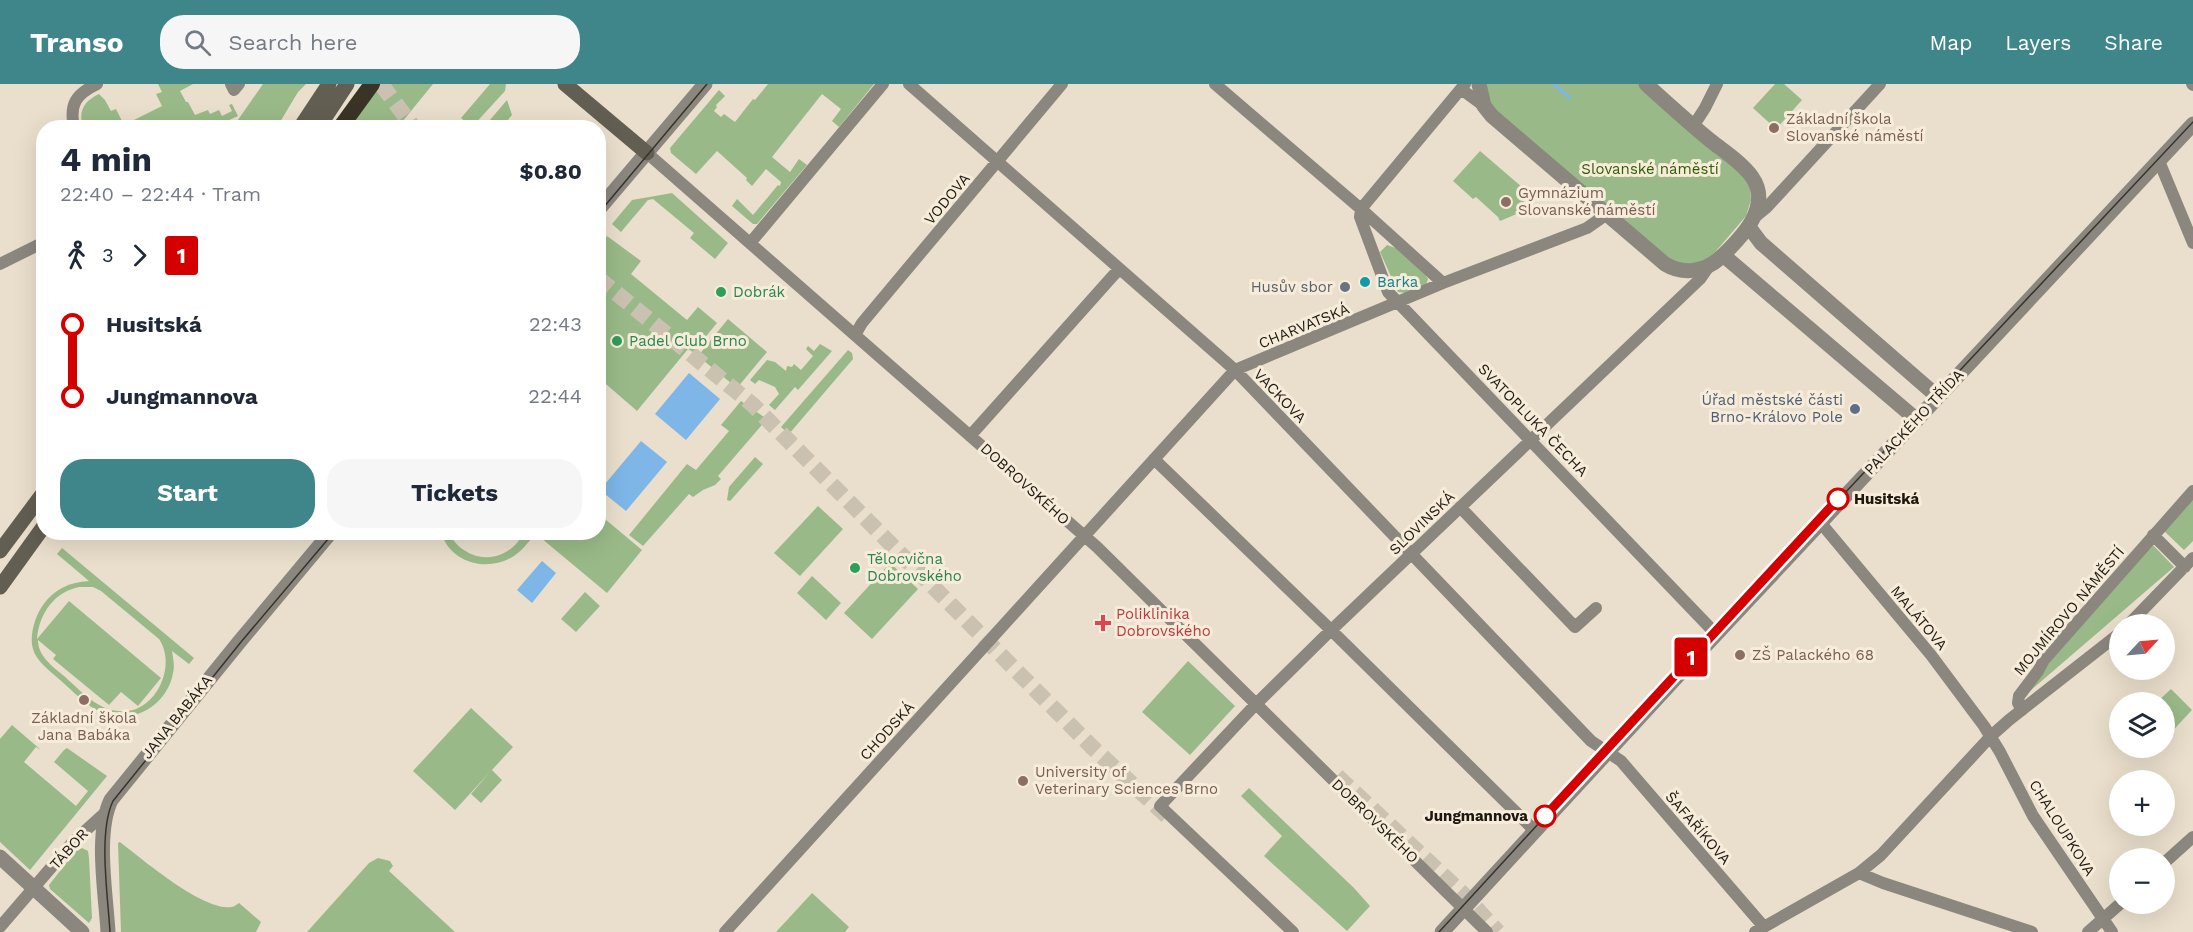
<!DOCTYPE html>
<html lang="en">
<head>
<meta charset="utf-8">
<style>
	:root { --surface:#fff; --page:#f6f6f7; --text:#1f2937; --muted:#747a83; --accent:#3e8689 }
	body { margin:0; font-family:"Work Sans",sans-serif; background:var(--page); color:var(--text); height:100vh; display:flex; flex-direction:column; font-size:22px; white-space:nowrap }
	* { box-sizing:border-box; margin:0 }
	p { font-size:20px; color:var(--muted) }
	.icon { flex:none; width:33px; height:33px; fill:none; stroke:currentColor; stroke-width:2; stroke-linecap:round; stroke-linejoin:round }
	.map { position:relative; flex:1; overflow:hidden }
	.side { position:absolute; left:36px; top:36px; width:570px; height:420px; display:flex; flex-direction:column; background:var(--surface); border-radius:24px; box-shadow:0 6px 24px #0002 }
	.side>* { flex:none }
	.badge { padding:0 12px; border-radius:4px; font-size:21px; line-height:39px }
	.needle { width:39px; rotate:64deg }
	.controls { position:absolute; left:2109px; top:530px; display:grid; gap:12px }
	.controls a { display:grid; place-items:center; width:66px; height:66px; border-radius:50%; background:var(--surface); box-shadow:0 6px 24px #0002; font-size:30px }
	.map>.badge { position:absolute; translate:-50% -50%; box-shadow:0 0 0 3px #fff }
	.legs { display:flex; align-items:center; gap:9px; height:66px; padding:0 24px; font-size:20px }
	.legs p { margin-inline-start:auto }
	.headline { display:flex; align-items:center; justify-content:space-between; height:102px; padding:0 24px }
	h1 { font-size:33px; font-weight:700; line-height:45px }
	.primary-button { display:flex; gap:12px; margin-top:auto; padding:12px 24px }
	.primary-button a { flex:1; height:69px; border-radius:24px; background:var(--accent); color:#fff; font-size:24px; font-weight:700; line-height:69px; text-align:center }
	.primary-button a+a { background:var(--page); color:var(--text) }
	ul { padding:0 24px; list-style:none }
	li { display:flex; align-items:center; gap:21px; height:72px; font-size:22px }
	li i { display:grid; place-items:center; width:9px; height:100%; margin:0 8px; background:currentColor }
	li i::after { content:''; width:15px; height:15px; margin:-8px; border:4px solid; border-radius:50%; background:var(--surface) }
	li p { margin-inline-start:auto }
	li:first-child i { background:linear-gradient(#0000 50%,currentColor 0) }
	li:last-child i { background:linear-gradient(currentColor 50%,#0000 0) }
	header { display:flex; align-items:center; gap:36px; box-sizing:border-box; height:84px; padding:0 30px; background:var(--accent); color:#fff }
	header strong { font-size:28px }
	nav { display:flex; gap:33px; margin-inline-start:auto; font-size:21px }
	.search { width:420px; height:54px; background:var(--page); display:flex; align-items:center; gap:15px; box-sizing:border-box; padding:0 21px; border-radius:24px; color:var(--muted); font-size:22px }
	.map>svg:first-child { display:block }
</style>
</head>
<body>
<header>
<strong>Transo</strong>
<div class="search"><svg class="icon" aria-label="search" viewBox="0 0 24 24"><circle cx="10" cy="10" r="6"/><path d="M15 15l6 6"/></svg>Search here</div>
<nav><a>Map</a><a>Layers</a><a>Share</a></nav>
</header>
<div class="map">
<svg width="2193" height="848" viewBox="0 0 2193 848">
	<rect width="100%" height="100%" fill="#eadfcc"/>
	<path fill="#99ba88" fill-rule="evenodd" d="M158,0H193L180,7L186,18H188L195,31L208,26L210,30L219,26L222,32L232,27L229,21L232,20L238,32L214,43H83C78,27 84,17 99,10L105,16L111,27L116,25L124,41L162,22L156,10L162,8Z
		M263,0H306L298,8L277,43H233Z
		M378,0H433L398,43L346,44Z
		M490,0H506L505,7L472,43L461,34Z
		M768,0H874L839,43L832,37L841,25L822,10L772,73L790,88L799,75L807,81L757,140H753L732,122L737,115L753,131L778,101L780,102L781,98L766,85L752,102L746,96L747,94L717,67L696,90L671,69L670,64L719,6L725,12L716,21L717,23L714,27L721,33L724,30L735,38L753,15L755,16Z
		M1483,0H1639L1744,89L1750,103L1751,116L1746,132L1711,173L1691,181L1672,178L1492,26Z
		M1775,0H1784L1802,16L1776,45L1753,24Z
		M507,16L512,31L502,43H484Z
		M1480,67L1530,110L1522,120L1525,122L1519,129L1500,137L1498,133L1476,113L1473,115L1453,97Z
		M672,109L728,159L715,175L690,154L694,149L653,115L648,116L621,148L612,140L632,116Z
		M607,152L641,177L631,190L687,236L698,223L717,239L693,268L688,265L637,327L599,294V163Z
		M1387,161L1396,164L1425,190L1428,195L1426,201L1406,209L1398,208L1380,168Z
		M728,235L767,268L737,304L698,272Z
		M820,260L832,267L798,306L795,303L775,326L769,321L779,310L775,303L759,296L755,300L750,296L767,276L775,278L786,287L787,282L792,283L794,280L801,286L813,272L806,265L808,262L814,267Z
		M848,266L852,269L853,275L789,350L781,343Z
		M741,317L767,335L718,392L721,395L715,401L703,406L693,413L689,410L643,462L629,451L687,380L696,386L729,347L721,341Z
		M755,373L763,380L730,417L727,416L729,403Z
		M2193,414V457L2184,466L2164,447Z
		M818,422L843,445L800,492L774,469Z
		M599,430L642,466L607,509L541,454L545,449L598,448Z
		M441,449H449C460,471 487,481 509,466C516,462 520,454 525,449H536C529,457 523,466 514,472C487,489 451,479 441,449Z
		M2152,460L2174,483L2023,613L2030,601Z
		M62,464L194,574L189,580L172,567C173,574 175,582 173,589C168,619 137,639 108,631C90,626 74,608 60,596C51,588 36,577 33,565C29,552 35,532 43,521C54,505 70,498 89,497L57,470ZM79,503H93L101,507L159,555C178,583 154,632 118,627C96,625 80,606 64,592C52,582 38,572 38,556L56,571L53,575L109,621L121,608L138,622L161,594L69,517L37,555C39,530 54,508 79,503Z
		M890,479L918,505L872,555L844,529Z
		M812,492L841,519L826,536L797,509Z
		M585,508L600,522L576,548L561,535Z
		M1188,577L1235,622L1190,671L1142,628Z
		M2171,605L2192,626L2165,655L2164,618H2157Z
		M471,624L513,663L492,686L502,696L481,719L471,710L490,688L455,726L413,687Z
		M12,641L41,666L36,663L24,678L76,722L88,707L54,678L64,666L67,664L107,692L30,786L0,758V655Z
		M1249,704L1354,804L1370,822L1347,847L1264,772L1282,752L1241,712Z
		M120,758C142,775 203,827 231,823C234,823 236,821 239,819L261,838L256,848H121L118,759Z
		M82,764L88,767L89,774L92,834L89,839L50,805L49,801L75,768Z
		M378,774L390,777L393,782L389,787L455,848H307L369,779Z
		M812,809L849,843L845,848H776Z"/>
	<path fill="#7db6e7" d="M689,289L720,315L686,356L655,330Z
		M641,357L667,378L626,427L600,406Z
		M542,477L556,489L532,519L517,506Z"/>
	<g fill="none" stroke-linecap="round" stroke-linejoin="round">
		<path stroke="#7db6e7" stroke-width="3" d="M1554,0L1570,14"/>
		<path stroke="#cbc1b0" stroke-width="16" stroke-dasharray="16 8" stroke-linecap="butt" d="M381,0L414,44
			M598,194L753,321L1092,663L1170,735
			M1337,692L1462,809L1498,848"/>
		<path stroke="#8b877f" stroke-width="12" d="M231,0L234,6L239,0
			M909,0L1235,286L1591,657L1621,677L1764,843
			M1215,0L1361,125L1443,199
			M2192,0L2193,1
			M1461,5L1484,22
			M1694,41L1705,24L1717,0
			M74,44C69,20 76,10 97,0
			M647,69L1097,463L1487,848
			M2159,77L2193,159
			M1361,125L1360,133L1388,208L1716,550
			M1361,125L1465,0
			M1756,132L1767,123L1880,0
			M751,158L883,0
			M0,180L44,158
			M855,251L862,239L1062,0
			M970,352L1119,185
			M1154,375L1331,546L1535,747
			M1460,423L1575,543L1596,524
			M1820,438L1931,571L1984,642L2000,668L2033,732L2112,848
			M2153,451L2185,483
			M2129,540L2193,474
			M2022,626L2018,619L2019,612L2038,587L2044,576L2193,407
			M2164,779L2193,753
			M1859,789L1883,799L2032,848
			M0,843L73,758L106,728
			M725,848L1235,286L1443,199L1587,144L1607,130
			M1293,848L1160,722L1256,620L1324,553L1700,195L1709,182
			M1755,848L1859,789L1881,771L1991,652L2009,636L2120,549
			M2088,848L2121,819"/>
		<path stroke="#8b877f" stroke-width="15" d="M1479,0L1484,22L1492,32L1665,180C1683,191 1704,188 1720,174C1740,155 1773,123 1752,93C1742,79 1725,68 1711,57C1689,39 1667,19 1646,0
			M598,126L705,0
			M1749,143L1761,159L1938,313
			M1723,171L1917,336
			M0,773L82,848
			M108,848C106,811 95,749 111,716L240,557L331,448
			M1442,848L1708,559L2193,40"/>
		<path stroke="#625e52" stroke-width="15" d="M565,0L647,69
			M300,44L329,0
			M318,44L347,0
			M0,467L44,408
			M0,503L44,442"/>
		<path stroke="#3a3426" stroke-width="16" d="M340,44L372,0"/>
		<path stroke="#38332b" stroke-width="1.5" d="M598,130L707,0
			M110,848C108,813 98,748 113,717L241,558L334,448
			M1439,848L1706,557L2193,38"/>
	</g>
	<g fill="none" stroke-linecap="round" stroke-linejoin="round">
		<g stroke="#fff" stroke-width="14">
			<path id="line-1" d="M1545,732L1838,415"/>
		</g>
		<use href="#line-1" stroke="#d40000" stroke-width="9"/>
	</g>
	<g fill="#8d6e63" stroke="#f7ecd9" stroke-width="2">
		<circle cx="1774" cy="44" r="6"/>
		<circle cx="1506" cy="118" r="6"/>
		<circle cx="1740" cy="571" r="6"/>
		<circle cx="84" cy="616" r="6"/>
		<circle cx="1023" cy="697" r="6"/>
	</g>
	<circle fill="#0f9aa8" stroke="#f7ecd9" stroke-width="2" cx="1365" cy="198" r="6"/>
	<circle fill="#6b7280" stroke="#f7ecd9" stroke-width="2" cx="1345" cy="203" r="6"/>
	<g fill="#2e9e5b" stroke="#f7ecd9" stroke-width="2">
		<circle cx="721" cy="208" r="6"/>
		<circle cx="617" cy="257" r="6"/>
		<circle cx="855" cy="484" r="6"/>
	</g>
	<circle fill="#5c6f8a" stroke="#f7ecd9" stroke-width="2" cx="1855" cy="325" r="6"/>
	<g fill="#fff" stroke="#d40000" stroke-width="3">
		<circle cx="1838" cy="415" r="10"/>
		<circle cx="1545" cy="732" r="10"/>
	</g>
	<path fill="#e0444e" stroke="#f7ecd9" stroke-width="2" d="M1100 530h6v6h6v6h-6v6h-6v-6h-6v-6h6z"/>
	<g text-anchor="middle" stroke-width="6" stroke-linejoin="round" paint-order="stroke">
		<g font-size="15" fill="#785e54" stroke="#f7ecd9" text-anchor="start">
			<text x="1786" y="40">Základní škola<tspan x="1786" dy="17">Slovanské náměstí</tspan></text>
			<text x="1518" y="114">Gymnázium<tspan x="1518" dy="17">Slovanské náměstí</tspan></text>
			<text x="1752" y="576">ZŠ Palackého 68</text>
			<text x="84" y="639" text-anchor="middle">Základní škola<tspan x="84" dy="17">Jana Babáka</tspan></text>
			<text x="1035" y="693">University of<tspan x="1035" dy="17">Veterinary Sciences Brno</tspan></text>
		</g>
		<g font-size="15" fill="#2e5d03" stroke="#f7ecd9">
			<text x="1650" y="90">Slovanské náměstí</text>
		</g>
		<g font-size="15" fill="#1c1811" stroke="#f7ecd9">
			<text transform="translate(947 115) rotate(-50)" y="5">VODOVA</text>
			<text transform="translate(1304 242) rotate(-22)" y="5">CHARVATSKÁ</text>
			<text transform="translate(1280 312) rotate(46)" y="5">VACKOVA</text>
			<text transform="translate(1533 336) rotate(46)" y="5">SVATOPLUKA ČECHA</text>
			<text transform="translate(1914 338) rotate(-47)" y="5">PALACKÉHO TŘÍDA</text>
			<text transform="translate(1025 400) rotate(42)" y="5">DOBROVSKÉHO</text>
			<text transform="translate(1422 439) rotate(-44)" y="5">SLOVINSKÁ</text>
			<text transform="translate(2069 527) rotate(-50)" y="5">MOJMÍROVO NÁMĚSTÍ</text>
			<text transform="translate(1919 534) rotate(50)" y="5">MALÁTOVA</text>
			<text transform="translate(177 633) rotate(-51)" y="5">JANA BABÁKA</text>
			<text transform="translate(887 647) rotate(-48)" y="5">CHODSKÁ</text>
			<text transform="translate(1375 737) rotate(44)" y="5">DOBROVSKÉHO</text>
			<text transform="translate(1698 744) rotate(49)" y="5">ŠAFAŘÍKOVA</text>
			<text transform="translate(2062 744) rotate(58)" y="5">CHALOUPKOVA</text>
			<text transform="translate(69 765) rotate(-48)" y="5">TÁBOR</text>
		</g>
		<g font-size="15" fill="#0d838f" stroke="#f7ecd9" text-anchor="start">
			<text x="1377" y="203">Barka</text>
		</g>
		<g font-size="15" fill="#5b616d" stroke="#f7ecd9" text-anchor="end">
			<text x="1333" y="208">Husův sbor</text>
		</g>
		<g font-size="15" fill="#27864d" stroke="#f7ecd9" text-anchor="start">
			<text x="733" y="213">Dobrák</text>
			<text x="629" y="262">Padel Club Brno</text>
			<text x="867" y="480">Tělocvična<tspan x="867" dy="17">Dobrovského</tspan></text>
		</g>
		<g font-size="15" fill="#4e5e75" stroke="#f7ecd9" text-anchor="end">
			<text x="1843" y="321">Úřad městské části<tspan x="1843" dy="17">Brno-Královo Pole</tspan></text>
		</g>
		<g font-size="15" font-weight="bold" fill="#1c1811" stroke="#f7ecd9" text-anchor="start">
			<text x="1854" y="420">Husitská</text>
			<text x="1528" y="737" text-anchor="end">Jungmannova</text>
		</g>
		<g font-size="15" fill="#be3a42" stroke="#f7ecd9" text-anchor="start">
			<text x="1116" y="535">Poliklinika<tspan x="1116" dy="17">Dobrovského</tspan></text>
		</g>
	</g>
</svg>
<div class="controls">
<a><svg class="needle" viewBox="-14 -14 28 28"><path d="M0-13l5 13h-10z" fill="#e53935"/><path d="M0 13l5-13h-10z" fill="#747a83"/></svg></a>
<a><svg class="icon" aria-label="layers" viewBox="0 0 24 24"><path d="M12 4l9 5-9 5-9-5zM3 14l9 5 9-5"/></svg></a>
<a>+</a>
<a>−</a>
</div>
<b class="badge" style="left:1691px;top:573px;background:#d40000;color:#fff">1</b>
<section class="side">
<div class="headline"><div><h1>4 min</h1><p>22:40 – 22:44 · Tram</p></div><b>$0.80</b></div>
<div class="legs"><svg class="icon" aria-label="walk" viewBox="0 0 24 24"><circle cx="13" cy="4" r="2"/><path d="M13 8l-2 6 4 7M11 14l-3 7M7 12l3-4h3l4 4"/></svg>3<svg class="icon" aria-label="forward" viewBox="0 0 24 24"><path d="M9 5l7 7-7 7"/></svg><b class="badge" style="background:#d40000;color:#fff">1</b></div>
<ul>
<li><i style="color:#d40000"></i><b>Husitská</b><p>22:43</p></li>
<li><i style="color:#d40000"></i><b>Jungmannova</b><p>22:44</p></li>
</ul>
<div class="primary-button"><a>Start</a><a>Tickets</a></div>
</section>
</div>
</body>
</html>
